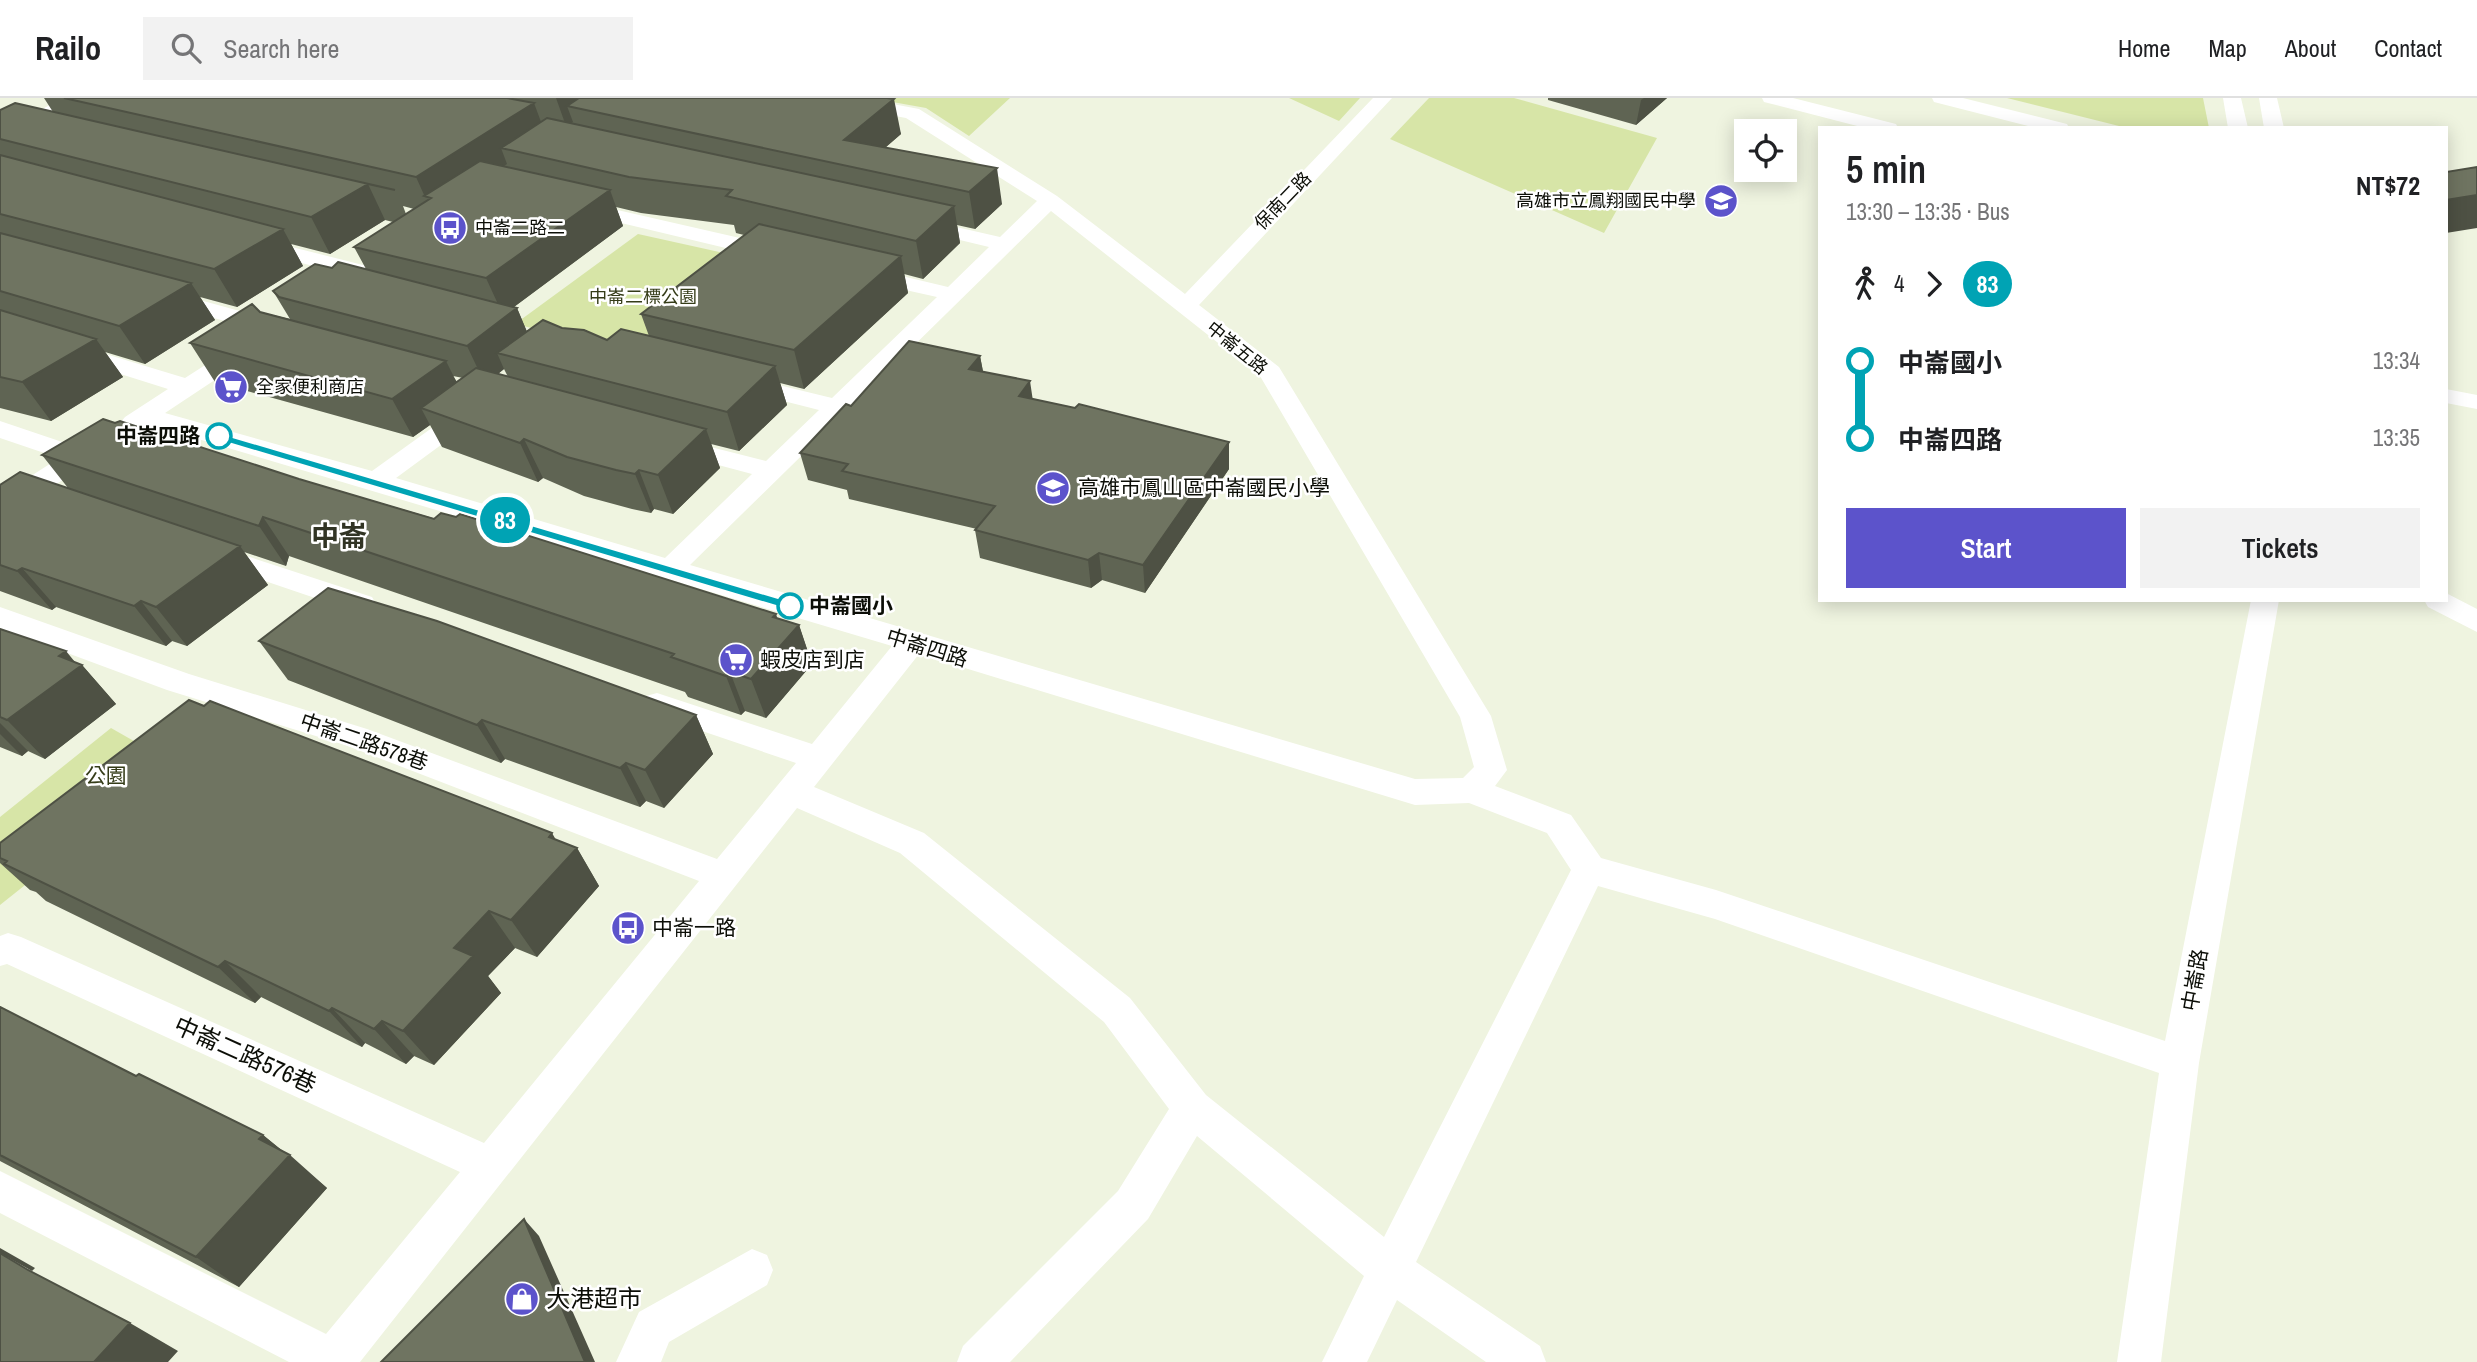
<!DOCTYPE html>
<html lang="en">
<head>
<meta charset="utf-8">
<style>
	:root { --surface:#fff; --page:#f2f2f2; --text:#202124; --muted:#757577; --line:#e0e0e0; --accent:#5c53cb }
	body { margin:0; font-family:"Archivo Narrow","Noto Sans TC",sans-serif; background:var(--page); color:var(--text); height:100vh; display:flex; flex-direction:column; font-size:26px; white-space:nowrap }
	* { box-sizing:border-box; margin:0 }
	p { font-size:23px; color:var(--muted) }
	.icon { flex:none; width:38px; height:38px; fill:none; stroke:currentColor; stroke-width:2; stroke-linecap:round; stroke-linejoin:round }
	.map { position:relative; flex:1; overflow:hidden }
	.sheet { position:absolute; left:1818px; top:28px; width:630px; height:476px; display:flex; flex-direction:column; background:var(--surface); border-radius:0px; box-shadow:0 4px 18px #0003 }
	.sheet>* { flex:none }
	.badge { padding:0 14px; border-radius:23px; font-size:24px; line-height:46px }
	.fabs { position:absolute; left:1734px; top:21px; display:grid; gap:14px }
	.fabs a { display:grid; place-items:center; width:63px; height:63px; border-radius:0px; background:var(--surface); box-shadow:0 4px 18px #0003; font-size:35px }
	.map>.badge { position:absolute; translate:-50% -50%; box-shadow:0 0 0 4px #fff }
	.legs { display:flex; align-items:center; gap:10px; height:77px; padding:0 28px; font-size:23px }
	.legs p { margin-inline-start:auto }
	.summary { display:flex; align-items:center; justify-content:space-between; height:119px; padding:0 28px }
	h1 { font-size:38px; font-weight:600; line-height:52px }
	.cta { display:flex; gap:14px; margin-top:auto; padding:14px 28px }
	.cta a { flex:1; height:80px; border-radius:0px; background:var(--accent); color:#fff; font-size:28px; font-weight:600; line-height:80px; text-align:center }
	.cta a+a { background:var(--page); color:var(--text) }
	ul { padding:0 28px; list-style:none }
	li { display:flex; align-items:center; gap:24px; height:77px; font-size:26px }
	li i { display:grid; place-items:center; width:10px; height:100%; margin:0 9px; background:currentColor }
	li i::after { content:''; width:18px; height:18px; margin:-9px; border:5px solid; border-radius:50%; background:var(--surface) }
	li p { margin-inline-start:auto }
	li:first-child i { background:linear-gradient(#0000 50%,currentColor 0) }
	li:last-child i { background:linear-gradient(currentColor 50%,#0000 0) }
	header { display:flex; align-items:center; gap:42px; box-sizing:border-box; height:98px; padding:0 35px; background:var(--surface); border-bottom:2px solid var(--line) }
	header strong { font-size:33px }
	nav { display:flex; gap:38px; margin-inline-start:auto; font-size:24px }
	.search { width:490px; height:63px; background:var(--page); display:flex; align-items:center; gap:18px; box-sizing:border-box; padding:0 24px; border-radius:0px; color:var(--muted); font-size:26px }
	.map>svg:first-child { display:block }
</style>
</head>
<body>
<header>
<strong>Railo</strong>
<div class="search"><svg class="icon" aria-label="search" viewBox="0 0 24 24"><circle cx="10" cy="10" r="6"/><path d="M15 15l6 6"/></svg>Search here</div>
<nav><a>Home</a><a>Map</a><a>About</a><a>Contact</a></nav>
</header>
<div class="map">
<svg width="2477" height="1264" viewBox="0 0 2477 1264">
	<rect width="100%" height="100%" fill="#eff4e0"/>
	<path fill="#d7e5a7" d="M870,0H1010L969,38L926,10Z
		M1289,0H1360L1339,23Z
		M1429,0H1514L1657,40L1604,135L1390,41Z
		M2007,0H2203L2209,30H2127Z
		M638,136L769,165L655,260L515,226Z
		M111,630L176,667L0,807V719Z"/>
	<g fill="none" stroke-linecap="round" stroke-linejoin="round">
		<path fill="#fff" fill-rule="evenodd" d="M62,0H84L0,49V35Z
			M822,0H861L919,11L1057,98L1185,196L1373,0H1392L1199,207L1279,269L1491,618L1507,672L1495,688L1571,717L1601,760L1716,792L2165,943L2251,502H2279L2199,965L2161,1264H2117L2159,975L1715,821L1598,788L1416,1164L1540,1248L1546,1264H1486L1397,1202L1367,1264H1322L1364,1178L1197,1038L1148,1121L1010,1264H957L963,1248L1118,1093L1169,1011L1104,924L900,755L797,710L360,1264H289L0,1115V1073L326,1236L460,1074L7,866L0,868V838L8,835L21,839L484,1045L699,783L345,647L167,592L0,530V509L189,576L367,631L717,761L796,665L646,614L642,606L646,598L657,595L812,646L892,548L148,326L134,332L125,329L121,324L125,319L168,291L0,238V224L185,280L238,246H254L258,251L254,256L165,315L372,373L461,309H479L482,314L479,319L396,380L665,460L752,376L666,353L662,348L666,343L675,340L766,363L819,312L732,290L729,285L732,280L741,278L832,300L937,199L856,181L853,176L856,171L864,169L948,189L989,149L910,130L906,126L910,122L917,120L1000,139L1037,103L906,20L831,6ZM1051,113L1260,278L1460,619L1474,669L1463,680L1415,681L690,467ZM919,556L1415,707L1469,705L1547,735L1571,772L1384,1139L1206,997L1130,900L924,735L814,689Z
			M1762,0H1793L1896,26L1898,30H1865L1764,4Z
			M1932,0H1963L2067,26L2069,30H2036L1934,4Z
			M2223,0H2241L2248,30H2228Z
			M2259,0H2277L2284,30H2264Z
			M578,103L784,150L787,155L776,162L571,113L568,109L571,105Z
			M256,140L371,169L374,174L363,181L248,151L245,146L248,141Z
			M167,193L280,224L284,229L280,234L272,236L159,205L156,200L159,195Z
			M2446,291L2477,297V311L2446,305Z
			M0,323L77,349L90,344L99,346L103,352L89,365L10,416L0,419V398L59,360L0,340Z
			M216,448L372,499L376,506L372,513L362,516L206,463L202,457L206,451Z
			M2446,495L2477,511V534L2428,509L2424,502H2446Z
			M752,1151L767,1157L773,1172L767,1187L669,1244L661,1264H616L639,1214Z"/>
	</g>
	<path fill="#5f6453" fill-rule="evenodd" d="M44,0H887L901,36L885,50L1002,106L975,131L957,127L960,145L923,181L904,176L908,195L804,291L780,285L787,307L739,353L711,346L720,370L673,416L654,411L651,415L632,411L584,398L543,380L538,384L442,349L430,327L413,339L215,284L190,245L260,214L290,221L273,193L332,170L366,171L354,149L393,124L385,122L330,156L291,146L303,168L237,209L200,199L215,222L145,266L105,254L123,279L51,323L0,310V12L53,14ZM403,108L414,111L406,116ZM616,109L641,115L734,127L736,135L744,137L641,216L649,238L607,242L562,230L527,234L517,210L514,209L623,128ZM504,271L508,279L498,276ZM453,278L463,280L457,284Z
		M1548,0H1667L1636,27L1548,2Z
		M980,258L983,273L1033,301L1229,344V371L1145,495L1102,482L1091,490L980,460L975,432L977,431L849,401L847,392L808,382L800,355L851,308Z
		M42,357L299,381L799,527L812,566L766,620L745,613L741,617L688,599L685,594L289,458L286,468L244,454L268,487L187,548L172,543L166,548L56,509L52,512L0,493V387L68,390Z
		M0,531L82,567L116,606L45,661L28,653L22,658L0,649Z
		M259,543L696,617L713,656L664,710L646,703L640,709L505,661L501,665L288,582Z
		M556,742L577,750L599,788L537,859L515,850L488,878L501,895L434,967L414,958L406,966L365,945L362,949L261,899L255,905L46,803L36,794L30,792L0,765V745Z
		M0,909L136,978L263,1037L327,1090L239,1189L0,1063Z"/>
	<path fill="#4e5144" d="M556,0H601L567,8L573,24L566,28Z
		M1644,0H1667L1636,27L1641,2Z
		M894,1L901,36L860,71L844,42Z
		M534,5L547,40L501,50L507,66L437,113L431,100L425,99L416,79Z
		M997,70L1002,106L975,131L969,94Z
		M368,86L385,122L330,156L311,119Z
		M610,92L623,128L503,217L486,180Z
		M2477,97V130L2446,135V102Z
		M954,108L960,145L923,181L916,143Z
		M283,131L303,168L237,209L214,171Z
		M901,158L908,195L804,291L794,252Z
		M191,185L215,222L145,266L119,228Z
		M517,210L533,248L497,255L504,271L485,286L467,248Z
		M96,241L123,279L51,323L22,284Z
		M980,258L985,285L969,271Z
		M446,263L465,301L421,310L430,327L413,339L392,301Z
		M775,268L787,307L739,353L727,314Z
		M1030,283L1034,310L1019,298Z
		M706,331L720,370L673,416L658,377Z
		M524,341L543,380L538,384L520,345Z
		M1229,344V371L1145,495L1143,467Z
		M639,372L654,411L651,415L635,376Z
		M263,419L289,458L286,468L259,428Z
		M240,448L268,487L187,548L156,509Z
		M1099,455L1102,482L1091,490L1088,462Z
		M22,470L56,509L52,512L17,473Z
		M141,503L172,543L166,548L134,508Z
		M776,516L785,543L799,527L812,566L766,620L751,581L773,519Z
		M66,553L79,569L82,567L116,606L45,661L7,622L59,558Z
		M730,574L745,613L741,617L726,578Z
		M696,617L713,656L664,710L645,672Z
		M482,622L505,661L501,665L477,627Z
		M0,625L28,653L22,658L0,636Z
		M626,665L646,703L640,709L620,670Z
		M552,735L567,761L577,750L599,788L537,859L511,822L549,739Z
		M489,813L515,850L488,878L501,895L434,967L403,933L454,850Z
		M225,863L261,899L255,905L218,869Z
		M332,910L365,945L362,949L329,913Z
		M382,923L414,958L406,966L374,931Z
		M263,1037L289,1058L290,1057L327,1090L239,1189L196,1159L259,1041Z
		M524,1121L539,1138L595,1264H585Z
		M0,1150L35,1170L32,1173L0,1155Z
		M130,1225L178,1253L168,1264H94Z"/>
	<path fill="#6f7461" stroke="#4e5144" stroke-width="2" d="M64,0H507L534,5L416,79Z
		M579,0H887L894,1L844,42L997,70L969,94L567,8Z
		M15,5L395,92L368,86L311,119L0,41V12Z
		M547,20L954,108L916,143L726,98L732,92L629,79L501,50Z
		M0,57L283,131L214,171L0,116Z
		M480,63L610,92L486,180L354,149L431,100L424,98Z
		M2477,69V97L2446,102V74Z
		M759,126L901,158L794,252L641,216Z
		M0,135L191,185L119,228L0,193Z
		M338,164L517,210L467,248L279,199L273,193L315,166L332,170Z
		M252,206L260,214L446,263L392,301L190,245Z
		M0,212L96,241L22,284L0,279Z
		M543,222L562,230L584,232L607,242L621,231L775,268L727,314L497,255Z
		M909,243L980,258L969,271L1030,283L1019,298L1075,310L1079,306L1229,344L1143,467L1099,455L1088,462L975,432L995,408L842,373L848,366L800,355L846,306L851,308Z
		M476,270L706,331L658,377L639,372L635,376L616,372L567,359L524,341L520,345L421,310Z
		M103,321L115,325L120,323L299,381L434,421L441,415L456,419L460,416L776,516L773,519L799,527L751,581L730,574L726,578L671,559L674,556L263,419L259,428L42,357Z
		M20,374L240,448L156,509L141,503L134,508L22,470L17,473L0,467V387Z
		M328,490L437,523L696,617L645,672L626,665L620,670L482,622L477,627L259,543Z
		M0,531L66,553L59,558L82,567L7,622L0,619Z
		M189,602L204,608L210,603L552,735L549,739L577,750L511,822L489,813L454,850L473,858L403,933L382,923L374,931L332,910L329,913L225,863L218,869L4,766L7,763L0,760V745Z
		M0,909L136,978L139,976L263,1037L259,1041L290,1057L196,1159L0,1057Z
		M524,1121L585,1264H381Z
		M0,1155L28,1172L130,1225L94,1264H0Z"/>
	<path fill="#00a3b4" stroke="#fff" stroke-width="2" d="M219,335L795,505L796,508L786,511L215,341V336Z"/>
	<defs>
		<g id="school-disc" transform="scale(1.75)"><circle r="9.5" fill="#5c53cb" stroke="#fff"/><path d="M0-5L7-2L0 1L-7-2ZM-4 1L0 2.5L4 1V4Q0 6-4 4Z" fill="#fff"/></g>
		<g id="bus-disc" transform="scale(1.75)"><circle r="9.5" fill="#5c53cb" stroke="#fff"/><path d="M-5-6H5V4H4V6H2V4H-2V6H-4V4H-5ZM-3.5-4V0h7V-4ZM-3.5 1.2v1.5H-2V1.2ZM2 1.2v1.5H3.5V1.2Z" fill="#fff"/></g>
		<g id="supermarket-disc" transform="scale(1.75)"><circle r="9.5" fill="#5c53cb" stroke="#fff"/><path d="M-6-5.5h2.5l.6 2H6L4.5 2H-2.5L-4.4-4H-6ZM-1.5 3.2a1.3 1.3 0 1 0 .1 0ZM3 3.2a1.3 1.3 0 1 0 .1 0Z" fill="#fff"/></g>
		<g id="shop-disc" transform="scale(1.75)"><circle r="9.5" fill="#5c53cb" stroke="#fff"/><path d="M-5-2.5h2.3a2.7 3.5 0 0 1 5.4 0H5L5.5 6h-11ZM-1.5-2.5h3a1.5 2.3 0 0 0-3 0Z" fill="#fff"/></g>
	</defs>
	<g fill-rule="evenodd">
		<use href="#school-disc" x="1721" y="103"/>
		<use href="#bus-disc" x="450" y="130"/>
		<use href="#supermarket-disc" x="231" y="289"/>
		<use href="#school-disc" x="1053" y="390"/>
		<use href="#supermarket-disc" x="736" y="562"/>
		<use href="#bus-disc" x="628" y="830"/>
		<use href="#shop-disc" x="522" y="1201"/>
	</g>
	<g fill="#fff" stroke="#00a3b4" stroke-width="3.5">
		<circle cx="219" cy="338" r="12"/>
		<circle cx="790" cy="508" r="12"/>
	</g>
	<g text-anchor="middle" stroke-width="5" stroke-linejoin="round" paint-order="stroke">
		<g font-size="18" fill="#0c0e07" stroke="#fff">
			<text transform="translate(1283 103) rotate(-46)" y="6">保南二路</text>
			<text transform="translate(1237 250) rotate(39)" y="6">中崙五路</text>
		</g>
		<g font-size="18" fill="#0c0e07" stroke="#fff" text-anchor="start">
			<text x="1696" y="109" text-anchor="end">高雄市立鳳翔國民中學</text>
			<text x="475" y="136">中崙二路二</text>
			<text x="256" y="295">全家便利商店</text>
		</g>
		<g font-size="18" fill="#353c18" stroke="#fff">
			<text x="643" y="205">中崙二標公園</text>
		</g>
		<g font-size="21" font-weight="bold" fill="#0c0e07" stroke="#fff" text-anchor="end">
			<text x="200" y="345">中崙四路</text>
			<text x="809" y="515" text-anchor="start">中崙國小</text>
		</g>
		<g font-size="21" fill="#0c0e07" stroke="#fff" text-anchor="start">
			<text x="1078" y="397">高雄市鳳山區中崙國民小學</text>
			<text x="760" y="569">蝦皮店到店</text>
			<text x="652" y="837">中崙一路</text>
		</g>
		<g font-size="21" fill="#0c0e07" stroke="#fff">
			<text transform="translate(927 550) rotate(17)" y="7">中崙四路</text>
			<text transform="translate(364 644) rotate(19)" y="7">中崙二路578巷</text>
			<text transform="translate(2195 882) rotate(-80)" y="7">中崙路</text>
		</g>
		<g font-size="21" fill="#353c18" stroke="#fff">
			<text x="106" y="685">公園</text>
		</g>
		<g font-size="24" fill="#0c0e07" stroke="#fff">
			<text transform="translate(245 957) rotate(24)" y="8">中崙二路576巷</text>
		</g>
		<g font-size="24" fill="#0c0e07" stroke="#fff" text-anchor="start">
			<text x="546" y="1209">大港超市</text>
		</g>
		<g font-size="28" font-weight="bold" fill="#313424" stroke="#fff">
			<text x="339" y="448">中崙</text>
		</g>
	</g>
</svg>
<div class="fabs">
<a><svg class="icon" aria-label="locate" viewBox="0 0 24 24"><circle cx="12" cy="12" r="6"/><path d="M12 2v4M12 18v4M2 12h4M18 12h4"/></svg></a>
</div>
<b class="badge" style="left:505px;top:422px;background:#00a3b4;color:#fff">83</b>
<section class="sheet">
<div class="summary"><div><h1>5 min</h1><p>13:30 – 13:35 · Bus</p></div><b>NT$72</b></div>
<div class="legs"><svg class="icon" aria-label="walk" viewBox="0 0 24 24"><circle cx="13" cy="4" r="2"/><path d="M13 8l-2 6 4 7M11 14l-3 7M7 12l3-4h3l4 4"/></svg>4<svg class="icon" aria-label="forward" viewBox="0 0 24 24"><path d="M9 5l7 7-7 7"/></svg><b class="badge" style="background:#00a3b4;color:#fff">83</b></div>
<ul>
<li><i style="color:#00a3b4"></i><b>中崙國小</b><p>13:34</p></li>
<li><i style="color:#00a3b4"></i><b>中崙四路</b><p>13:35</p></li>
</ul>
<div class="cta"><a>Start</a><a>Tickets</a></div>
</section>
</div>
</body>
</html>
